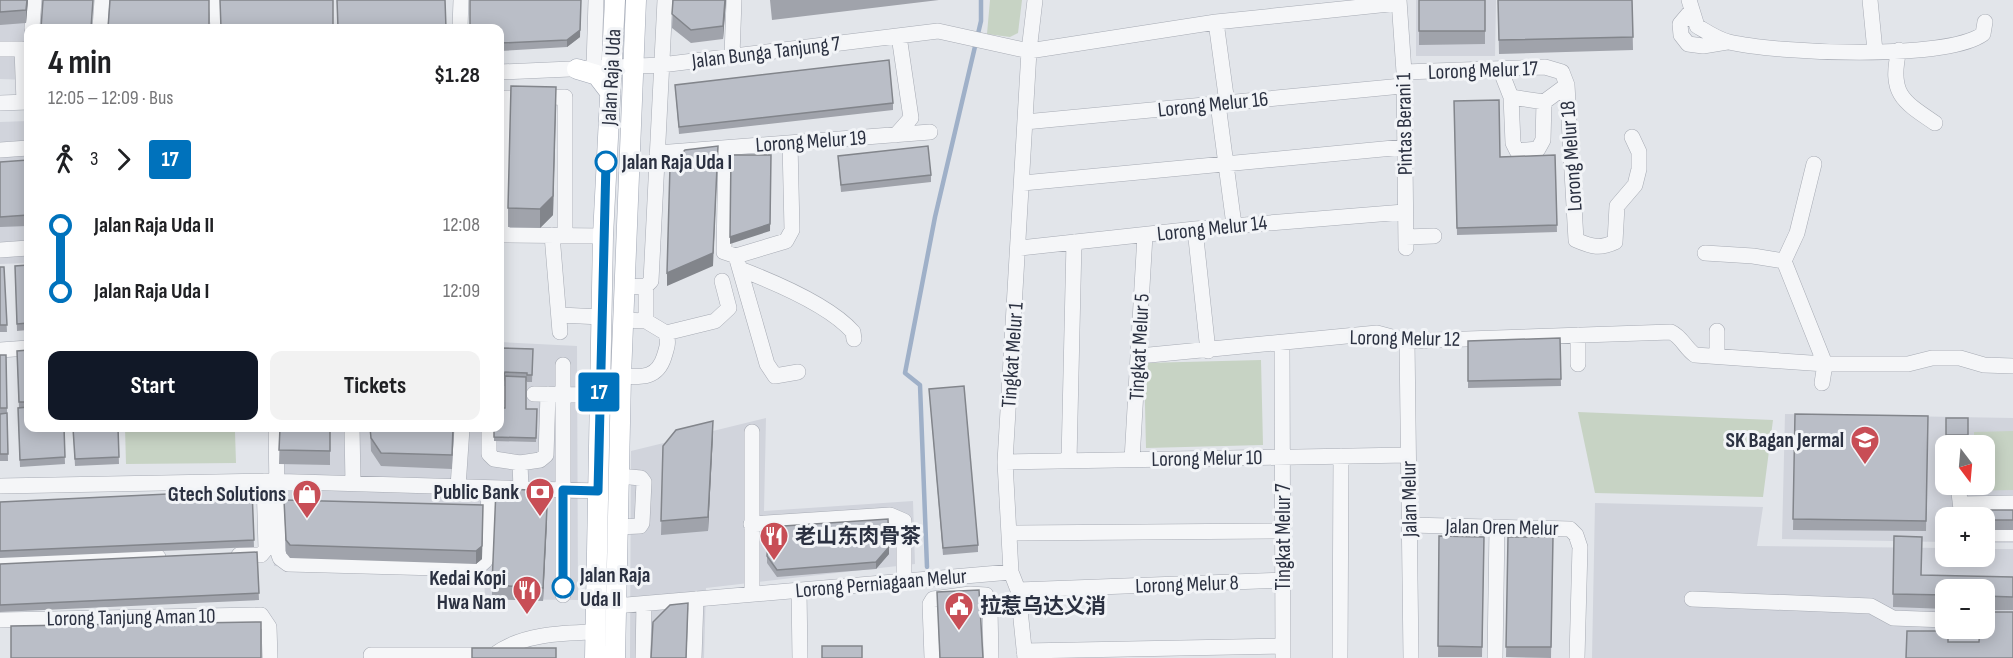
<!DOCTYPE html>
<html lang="en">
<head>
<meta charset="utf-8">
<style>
	:root { --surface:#fff; --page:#f2f2f2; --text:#202124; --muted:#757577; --accent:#111827 }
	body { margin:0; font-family:"Sofia Sans Condensed","Noto Sans SC",sans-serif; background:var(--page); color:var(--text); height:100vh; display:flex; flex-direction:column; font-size:22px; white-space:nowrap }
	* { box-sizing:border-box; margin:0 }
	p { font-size:20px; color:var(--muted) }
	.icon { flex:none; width:33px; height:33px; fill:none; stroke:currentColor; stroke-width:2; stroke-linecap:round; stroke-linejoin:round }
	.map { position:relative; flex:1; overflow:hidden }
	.panel { position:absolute; left:24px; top:24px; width:480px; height:408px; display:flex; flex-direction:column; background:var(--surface); border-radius:12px; box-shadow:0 3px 15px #0003 }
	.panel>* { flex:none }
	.badge { padding:0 12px; border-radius:4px; font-size:21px; line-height:39px }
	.needle { width:39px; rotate:164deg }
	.controls { position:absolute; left:1935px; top:435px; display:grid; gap:12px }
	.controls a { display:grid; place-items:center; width:60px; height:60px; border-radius:12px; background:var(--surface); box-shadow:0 3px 15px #0003; font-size:30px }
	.map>.badge { position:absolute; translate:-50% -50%; box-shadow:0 0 0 3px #fff }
	.legs { display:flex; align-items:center; gap:9px; height:66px; padding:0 24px; font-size:20px }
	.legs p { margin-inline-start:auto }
	.head { display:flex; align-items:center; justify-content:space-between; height:102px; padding:0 24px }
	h1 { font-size:33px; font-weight:700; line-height:45px }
	.primary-button { display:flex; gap:12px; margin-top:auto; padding:12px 24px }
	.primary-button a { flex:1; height:69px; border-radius:12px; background:var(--accent); color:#fff; font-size:24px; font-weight:700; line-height:69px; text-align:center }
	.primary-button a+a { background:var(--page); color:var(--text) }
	ul { padding:0 24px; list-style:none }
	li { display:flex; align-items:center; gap:21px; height:66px; font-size:22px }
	li i { display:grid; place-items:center; width:9px; height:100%; margin:0 8px; background:currentColor }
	li i::after { content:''; width:15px; height:15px; margin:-8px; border:4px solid; border-radius:50%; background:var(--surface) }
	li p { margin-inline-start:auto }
	li:first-child i { background:linear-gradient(#0000 50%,currentColor 0) }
	li:last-child i { background:linear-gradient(currentColor 50%,#0000 0) }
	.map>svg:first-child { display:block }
</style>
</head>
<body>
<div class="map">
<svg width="2013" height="658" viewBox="0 0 2013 658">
	<rect width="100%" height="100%" fill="#e2e5ea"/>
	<path fill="#d1d4dc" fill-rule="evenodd" d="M0,0H38L28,28V80L0,79Z
		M1416,0H1496L1495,56H1416Z
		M28,121V263L0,264V122Z
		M500,342L577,346L578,600L485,599L484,575L274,566L271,428H500Z
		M1785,414L2013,418V543H1985L1984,518H1946L1945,542L1782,539ZM1946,446H1984V484H1946Z
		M766,418L764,511L913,501L915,564L706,588L704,658H630L631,451Z
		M1595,503L1763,507L1757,546L1945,548L1946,556H1984L1985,549H2013V658H1592ZM1946,590H1984V628H1946Z"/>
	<path fill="#c7d3c4" d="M990,0H1022L1018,33L1010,37L987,34Z
		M1261,360L1263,445L1146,448L1144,363Z
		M1578,412L1773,420L1763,497L1595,493Z
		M125,428H229L235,432L236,463L126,464Z
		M2013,431V490L1963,491L1962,485L1984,484V446L1974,445V432Z"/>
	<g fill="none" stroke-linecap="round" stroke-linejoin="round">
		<path stroke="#9fb0c8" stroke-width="4.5" d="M927,567L920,385L905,373L935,217L981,21V0"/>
		<g stroke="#a7abb4" stroke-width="16">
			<path id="minor" d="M216,0L218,28
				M1399,0L1404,72L1406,248
				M1689,0L1697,26C1707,32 1717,39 1729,42C1776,53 1945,61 1983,34L1985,22
				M1870,0L1875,51
				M1691,11L1680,24L1681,35L1688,44L1703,46L1727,42
				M1216,22L1227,103
				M32,28L34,0
				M100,28L102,0
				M460,28L461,0
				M0,49H22L24,102
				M1899,50C1889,93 1902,101 1935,123
				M732,56L734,0
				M594,67L596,0
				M1500,69L1511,97L1544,102L1567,85
				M500,72L661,65L938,31L1029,51L1216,22L1399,3
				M1404,72L1545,67L1562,72L1567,85L1576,240C1592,247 1600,249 1615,242L1617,206L1635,185L1639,169V152L1632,137
				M1511,97L1513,143L1517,151L1538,149L1543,140L1544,102
				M0,103L28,102
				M1218,104L1234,225
				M1025,122L1402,86
				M896,135L911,118L899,36
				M726,148L724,252L736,256L786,241L792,230L790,143
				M0,150L28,148
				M657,153L930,132
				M1814,164L1797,233L1784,261L1825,364L1822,383
				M1023,183L1404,147
				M1195,229L1208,351
				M500,235L603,236
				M502,235L505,98L565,97V235
				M552,235L560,332
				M1406,237L1434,236
				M1020,248L1195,229L1404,212
				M0,250L28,248
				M1705,253L1753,256L1784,261
				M736,256L767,364L775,376L798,372
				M740,269C774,282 830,306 853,332L854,339
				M646,286V321
				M625,287L646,286L651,281L665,0
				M560,315L601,317
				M624,320L646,321L666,333L715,321L729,308L722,281
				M1578,335V364
				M1407,341L1411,658
				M1282,344L1283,658
				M0,350L28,348
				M1717,355V331
				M1139,356L1377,333L1407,341L1671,332C1682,337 1685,348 1695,355L1825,364H1908L1932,358H1960L1984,365L2013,366
				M621,376C641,377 657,379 664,357C667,347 669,343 666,333
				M500,393H513
				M534,394L599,395
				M276,428L278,552L280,558L288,564L476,569L485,561L487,557L489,488
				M352,428L353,483
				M489,428V454L494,459L520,463L521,489
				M1132,460L1145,235
				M1069,461L1074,242
				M1005,462L1408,455
				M520,463L540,460L546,455L548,394
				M1958,484L1962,518
				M0,486L264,481L598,491
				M458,487L462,428
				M1962,504L2013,503
				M751,524L890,515L904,521V581
				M1410,525L1570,529L1576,535L1580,547L1577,658
				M618,527L640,526L642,523L644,482L641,478L619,476
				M1009,533L1283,531
				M1984,534H2013
				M239,555H261L266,549L264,481
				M0,561L158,557
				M799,590L800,658
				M1018,590L1283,580
				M752,594V432
				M563,595V365
				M1692,599L1871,606L1893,618L1946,620
				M615,606L1011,572
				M0,620L261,615L269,627L270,658
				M1024,651L1283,646
				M371,655H494C521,634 561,633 594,632
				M643,658L644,604
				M694,658L696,599
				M932,658L930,604L933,599L970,594L986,595L990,609L991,658
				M1025,658L1018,590L1011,572L1005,462L1029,51L1035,0
				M1340,658L1341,456
				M1495,658L1497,527"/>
		</g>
		<g stroke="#a2a8b5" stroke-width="21">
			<path id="major" d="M577,69L597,75L610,92
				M595,658L603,236L615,0
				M615,658L621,376L636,0"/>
		</g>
		<use href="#minor" stroke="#f5f6f8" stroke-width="15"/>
		<use href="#major" stroke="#fff" stroke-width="20"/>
	</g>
	<path fill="#a0a3ab" d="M0,0H28L26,23L0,25Z
		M673,0H726L723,39L691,43L672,28Z
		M770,0H939L772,20Z
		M1419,0H1485V44L1419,45Z
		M1498,0H1632L1633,50L1499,54Z
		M500,28L580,37L567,47L500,51Z
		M675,85L893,103V110L679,134Z
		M1454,101L1500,157L1555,155L1557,232L1457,235Z
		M556,106L553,215L540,228L508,227V208Z
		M838,156L931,175V182L841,192Z
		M28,160V226L0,227V162Z
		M28,265V330L17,331L15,266Z
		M0,267H4L7,332H0Z
		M1560,338L1561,386L1468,388V341Z
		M502,348L533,349L532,382H527L526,380V409H537L536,442L494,441V428L505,408V379L504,382H501Z
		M28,350V428H64L65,464L20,467L18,415L19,408L17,351Z
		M0,355L7,408L8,461H0Z
		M929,389L978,545V552L943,555Z
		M1795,414L1928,416L1926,531L1793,530Z
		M1946,418H1968V445H1946Z
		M73,428H118L119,464L75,466Z
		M280,428H330V465L279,464Z
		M370,428H454L452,469L381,466L371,451Z
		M713,434L708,531L661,535L663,446Z
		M252,490L254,547L0,558V502Z
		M284,500L483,505L482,559L476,564L290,558L286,553Z
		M2013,510V530H1984V518Z
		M547,520L543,601L492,599V585Z
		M1439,536L1484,537L1482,657H1438Z
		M1894,536L1922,575L2013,577V610H1984V590H1946V609L1893,607Z
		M1508,537H1553L1551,658L1506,657Z
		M257,552L259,600L0,612V564Z
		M889,554L876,569L777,577L767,563V556Z
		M937,592L983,658H940Z"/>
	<path fill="#82858b" d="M27,0H28L26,23V10Z
		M581,0L580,37L567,47V40Z
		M725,0H726L723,39V26Z
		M556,87L553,215L540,228V209Z
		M718,146L713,266L667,286V273Z
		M771,155L770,231L730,244V237Z
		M713,421V434L708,531V517Z
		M483,505L482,559L476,564V551Z
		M547,507V520L543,601V588Z
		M889,547V554L876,569V562Z"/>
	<path fill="#babec7" stroke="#82858b" stroke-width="1.5" d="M0,0H27L26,10L0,12Z
		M43,0H93L91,28H41Z
		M110,0H209V28H108Z
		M220,0H333V28H221Z
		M337,0H445L446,28H338Z
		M470,0H581L580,30L567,40L500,43V28H470Z
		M673,0H725L723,26L691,30L672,14Z
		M1419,0H1485V31H1419Z
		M1498,0H1632L1633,37L1499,40Z
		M889,60L893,103L679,127L675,85Z
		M511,86L556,87L553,196L540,209L508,208Z
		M1499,100L1500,157L1555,155L1557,225L1457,228L1454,101Z
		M718,146L713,253L667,273L670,166L685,150Z
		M928,146L931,175L841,185L838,156Z
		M731,155H771L770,224L730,237Z
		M28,160V215L0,217V162Z
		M28,265V323L17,324L15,266Z
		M0,267H4L7,325H0Z
		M1560,338L1561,379L1468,381V341Z
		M502,348L533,349L532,375H527V373L505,372L504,375H501Z
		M28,350V402H19L17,351Z
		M0,355H6L7,408H0Z
		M505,376L526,377V409H537L536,438L494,437V428H500V408H505Z
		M964,386L978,545L943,548L929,389Z
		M28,407V428H64L65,457L20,460L18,408Z
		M7,413L8,454H0V414Z
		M1795,414L1928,416L1926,521L1793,519Z
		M1946,418H1968V435H1946Z
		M713,421L708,517L661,521L663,446L676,430Z
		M73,428H118L119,457L75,459Z
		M280,428H330V451L279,450Z
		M370,428H453L452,455L381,453L371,438Z
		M496,489L533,490L547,507L543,588L492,585Z
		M252,490L254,540L0,551V502Z
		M284,500L483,505L482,546L476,551L290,545L286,540Z
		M1976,510H2013V520H1984V518H1976Z
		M888,519L889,547L876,562L777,570L767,556L769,527Z
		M1439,536L1484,537L1482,647L1438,646Z
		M1894,536L1922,537L1921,575L2013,577V597L1984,596V590H1946V595L1893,594Z
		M1508,537H1553L1551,647H1506Z
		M257,552L259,593L0,605V564Z
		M979,590L983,658H940L937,592Z
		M688,603L686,658H651L653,622L670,605Z
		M1984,612H2013V658H1906L1907,631H1948V642H1979L1980,628H1984Z
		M261,622V658H11V626Z
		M822,646H862V658H822Z
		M472,648H556V658H472Z"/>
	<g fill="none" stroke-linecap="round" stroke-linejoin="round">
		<g stroke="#fff" stroke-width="14">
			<path id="line-1" d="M563,587V490L598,491L606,162"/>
		</g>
		<use href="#line-1" stroke="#0072bc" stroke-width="9"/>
	</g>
	<defs>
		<g id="school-pin" transform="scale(1.5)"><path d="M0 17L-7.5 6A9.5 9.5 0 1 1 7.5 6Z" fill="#c84e56" stroke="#f2f4f7"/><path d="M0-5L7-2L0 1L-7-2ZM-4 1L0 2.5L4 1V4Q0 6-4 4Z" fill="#fff"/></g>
		<g id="bank-pin" transform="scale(1.5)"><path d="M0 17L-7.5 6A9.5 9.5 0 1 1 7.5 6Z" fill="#c84e56" stroke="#f2f4f7"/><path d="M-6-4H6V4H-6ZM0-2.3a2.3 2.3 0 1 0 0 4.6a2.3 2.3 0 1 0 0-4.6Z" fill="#fff"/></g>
		<g id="shop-pin" transform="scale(1.5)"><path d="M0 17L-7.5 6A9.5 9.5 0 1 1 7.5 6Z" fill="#c84e56" stroke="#f2f4f7"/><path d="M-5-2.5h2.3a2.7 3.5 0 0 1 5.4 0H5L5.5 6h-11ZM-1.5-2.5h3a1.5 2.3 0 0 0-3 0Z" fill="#fff"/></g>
		<g id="restaurant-pin" transform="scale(1.5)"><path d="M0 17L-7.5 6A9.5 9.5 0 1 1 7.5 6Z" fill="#c84e56" stroke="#f2f4f7"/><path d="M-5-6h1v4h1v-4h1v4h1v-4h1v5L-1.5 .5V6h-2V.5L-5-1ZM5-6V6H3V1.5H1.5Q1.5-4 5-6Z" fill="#fff"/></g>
		<g id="civic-pin" transform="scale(1.5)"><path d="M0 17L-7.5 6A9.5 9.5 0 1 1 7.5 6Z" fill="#c84e56" stroke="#f2f4f7"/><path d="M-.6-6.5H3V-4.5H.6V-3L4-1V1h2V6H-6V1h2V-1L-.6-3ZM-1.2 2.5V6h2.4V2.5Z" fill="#fff"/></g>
	</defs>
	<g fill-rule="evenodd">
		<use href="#school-pin" x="1865" y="440"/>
		<use href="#bank-pin" x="540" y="492"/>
		<use href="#shop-pin" x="307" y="494"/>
		<use href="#restaurant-pin" x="774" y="536"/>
		<use href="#restaurant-pin" x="527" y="590"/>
		<use href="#civic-pin" x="959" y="606"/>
	</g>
	<g fill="#fff" stroke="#0072bc" stroke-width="3">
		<circle cx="606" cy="162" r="10"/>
		<circle cx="563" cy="587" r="10"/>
	</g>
	<g text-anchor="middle" stroke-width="6" stroke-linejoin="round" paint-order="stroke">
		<g font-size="21" fill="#2b3141" stroke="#f2f4f7">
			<text transform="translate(766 52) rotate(-7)" y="7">Jalan Bunga Tanjung 7</text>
			<text transform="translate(1483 70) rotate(-2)" y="7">Lorong Melur 17</text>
			<text transform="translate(611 77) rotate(-87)" y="7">Jalan Raja Uda</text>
			<text transform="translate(1213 104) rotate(-6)" y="7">Lorong Melur 16</text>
			<text transform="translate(1404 124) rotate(-91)" y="7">Pintas Berani 1</text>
			<text transform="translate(811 141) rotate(-4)" y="7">Lorong Melur 19</text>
			<text transform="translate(1571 156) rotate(-94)" y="7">Lorong Melur 18</text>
			<text transform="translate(1212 228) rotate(-6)" y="7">Lorong Melur 14</text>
			<text transform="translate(1405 338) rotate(1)" y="7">Lorong Melur 12</text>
			<text transform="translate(1139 347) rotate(-87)" y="7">Tingkat Melur 5</text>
			<text transform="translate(1012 355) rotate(-86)" y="7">Tingkat Melur 1</text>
			<text transform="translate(1207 458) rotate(-1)" y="7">Lorong Melur 10</text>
			<text transform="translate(1409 499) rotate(-91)" y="7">Jalan Melur</text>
			<text transform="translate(1502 527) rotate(1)" y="7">Jalan Oren Melur</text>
			<text transform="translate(1283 537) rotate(-90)" y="7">Tingkat Melur 7</text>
			<text transform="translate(881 583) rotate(-5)" y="7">Lorong Perniagaan Melur</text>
			<text transform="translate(1187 584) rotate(-2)" y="7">Lorong Melur 8</text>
			<text transform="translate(131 617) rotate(-1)" y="7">Lorong Tanjung Aman 10</text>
		</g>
		<g font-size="21" font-weight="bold" fill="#2b3141" stroke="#f2f4f7" text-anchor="start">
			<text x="622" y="169">Jalan Raja Uda I</text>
			<text x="580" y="582">Jalan Raja<tspan x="580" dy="24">Uda II</tspan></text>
		</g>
		<g font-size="21" font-weight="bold" fill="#2b3141" stroke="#f2f4f7" text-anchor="end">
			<text x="1844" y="447">SK Bagan Jermal</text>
			<text x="519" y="499">Public Bank</text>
			<text x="286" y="501">Gtech Solutions</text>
			<text x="795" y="543" text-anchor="start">老山东肉骨茶</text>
			<text x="506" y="585">Kedai Kopi<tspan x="506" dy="24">Hwa Nam</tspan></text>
			<text x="980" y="613" text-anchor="start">拉惹乌达义消</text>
		</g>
	</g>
</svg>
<div class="controls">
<a><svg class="needle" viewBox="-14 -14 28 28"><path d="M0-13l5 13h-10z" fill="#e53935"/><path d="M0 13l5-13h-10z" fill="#757577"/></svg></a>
<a>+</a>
<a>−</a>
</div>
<b class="badge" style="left:599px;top:392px;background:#0072bc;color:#fff">17</b>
<section class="panel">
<div class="head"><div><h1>4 min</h1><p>12:05 – 12:09 · Bus</p></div><b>$1.28</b></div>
<div class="legs"><svg class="icon" aria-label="walk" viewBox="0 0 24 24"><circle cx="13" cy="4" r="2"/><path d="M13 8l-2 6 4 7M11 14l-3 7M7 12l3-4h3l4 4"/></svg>3<svg class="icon" aria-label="forward" viewBox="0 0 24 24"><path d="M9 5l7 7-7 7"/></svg><b class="badge" style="background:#0072bc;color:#fff">17</b></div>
<ul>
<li><i style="color:#0072bc"></i><b>Jalan Raja Uda II</b><p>12:08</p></li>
<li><i style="color:#0072bc"></i><b>Jalan Raja Uda I</b><p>12:09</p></li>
</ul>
<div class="primary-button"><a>Start</a><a>Tickets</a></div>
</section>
</div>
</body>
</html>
